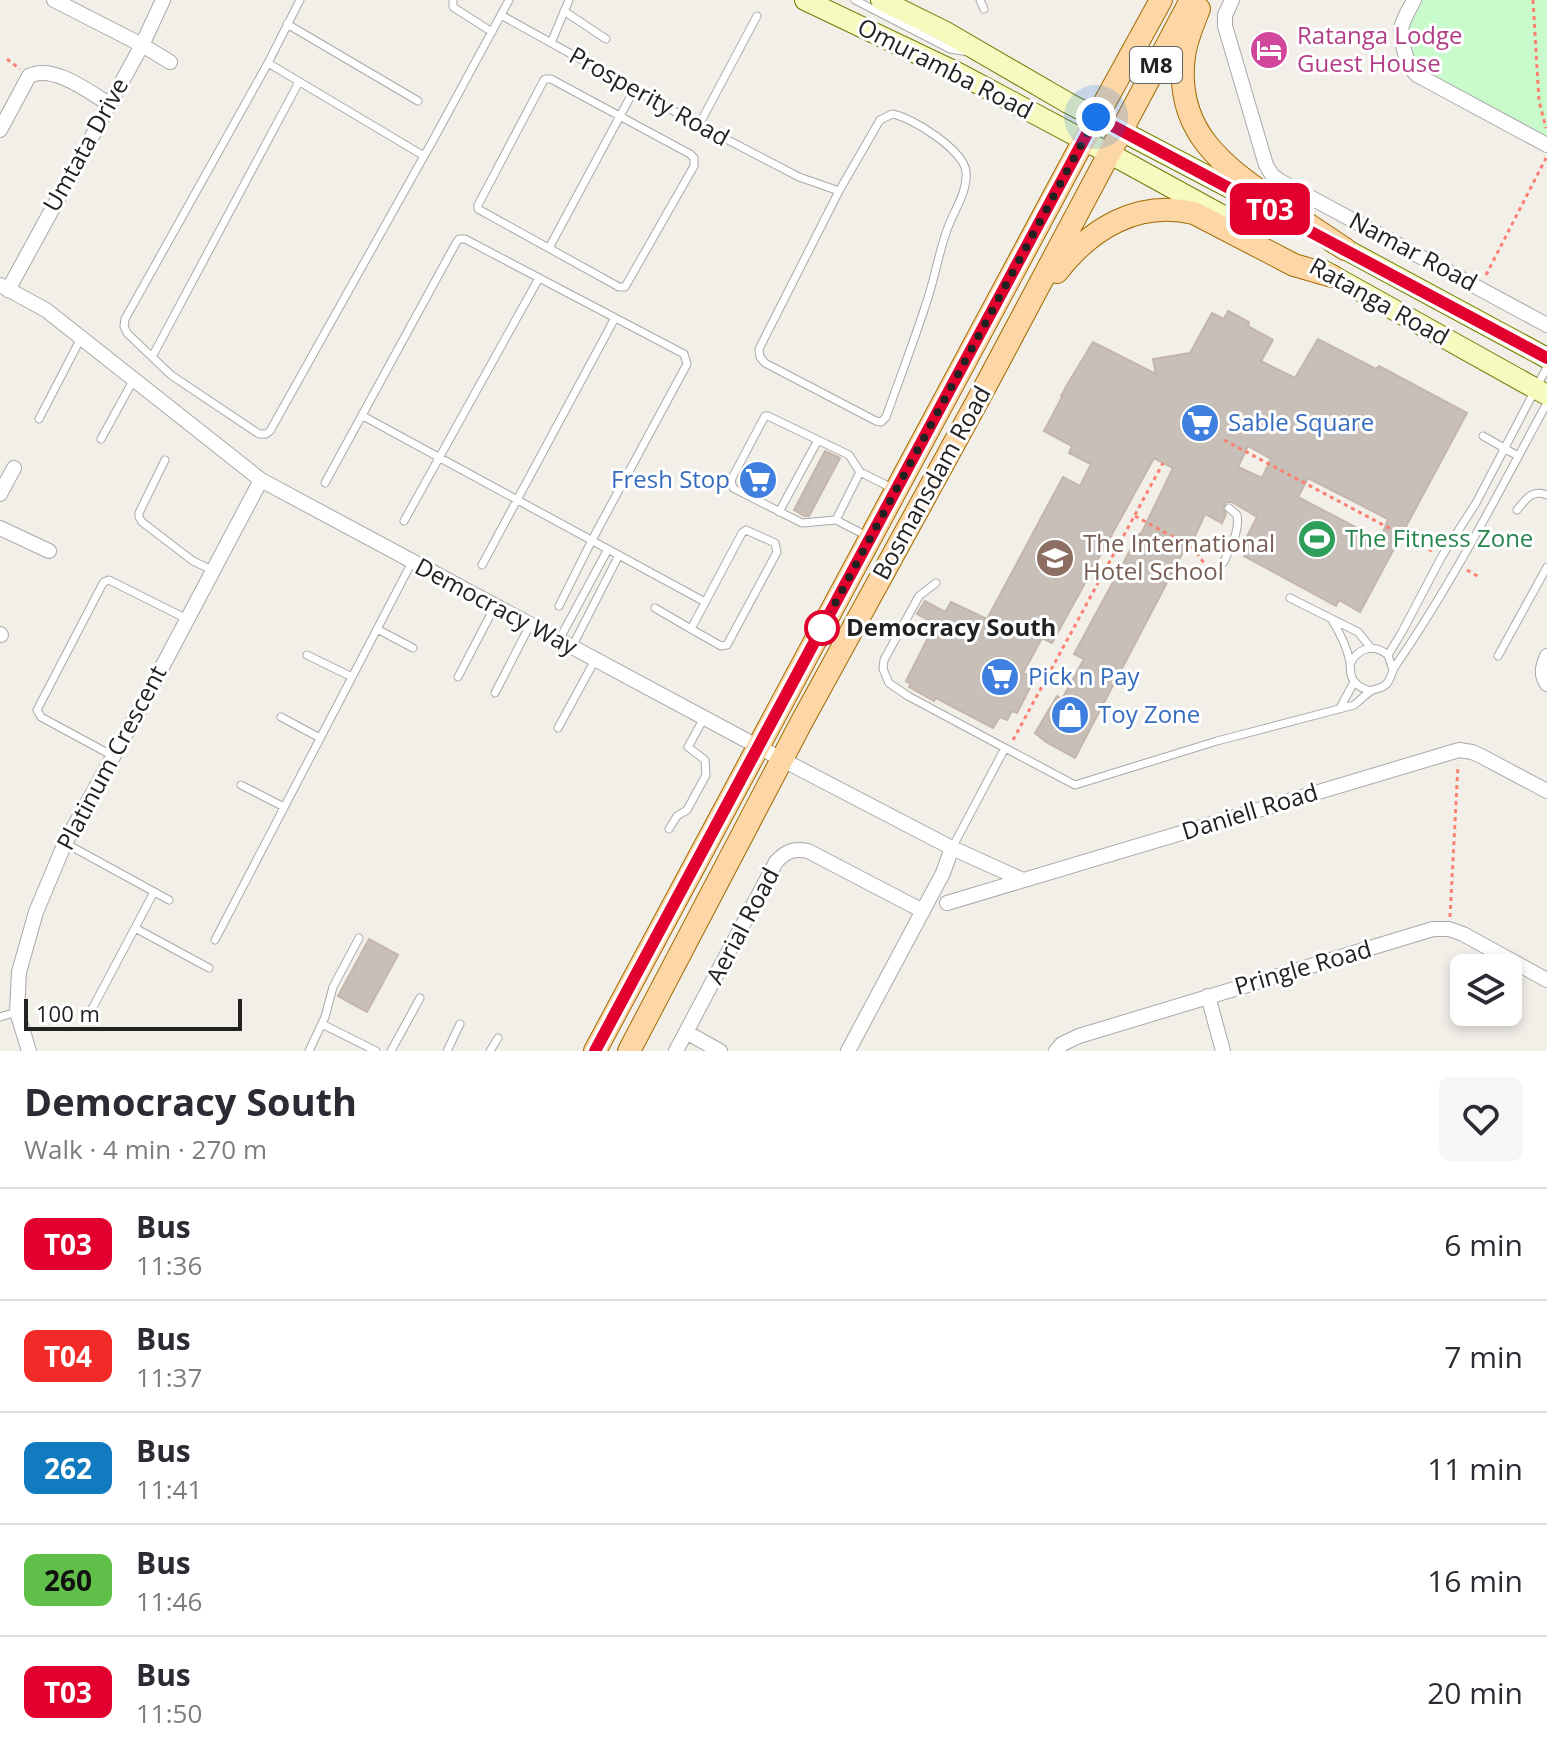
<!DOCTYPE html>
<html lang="en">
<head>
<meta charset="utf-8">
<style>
	:root { --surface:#fff; --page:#f7f7f7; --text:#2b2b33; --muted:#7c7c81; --line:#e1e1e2 }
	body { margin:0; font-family:"Open Sans",sans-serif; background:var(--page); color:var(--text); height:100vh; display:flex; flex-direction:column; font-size:30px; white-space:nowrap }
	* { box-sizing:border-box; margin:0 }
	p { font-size:26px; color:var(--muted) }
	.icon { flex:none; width:44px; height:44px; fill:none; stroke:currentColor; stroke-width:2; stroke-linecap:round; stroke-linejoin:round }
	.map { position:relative; height:1051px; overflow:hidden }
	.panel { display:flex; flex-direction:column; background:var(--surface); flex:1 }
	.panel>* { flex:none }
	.badge { padding:0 16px; border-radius:12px; font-size:28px; line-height:52px }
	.tools { position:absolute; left:1450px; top:954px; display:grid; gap:16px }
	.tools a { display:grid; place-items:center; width:72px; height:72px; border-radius:12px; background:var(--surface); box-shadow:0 4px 12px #0003; font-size:40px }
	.scale { position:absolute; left:24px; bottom:20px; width:218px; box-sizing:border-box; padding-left:8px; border:4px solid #222; border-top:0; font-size:22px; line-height:28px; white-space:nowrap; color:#222; -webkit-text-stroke:6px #fff; paint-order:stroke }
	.you { position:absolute; width:40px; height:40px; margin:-20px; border:6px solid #fff; border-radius:50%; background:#1a73e8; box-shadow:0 0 0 12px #1a73e833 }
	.map>.badge { position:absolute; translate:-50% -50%; box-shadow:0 0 0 4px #fff }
	.round { display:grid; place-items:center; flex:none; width:84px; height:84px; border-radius:12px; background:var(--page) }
	.headline { display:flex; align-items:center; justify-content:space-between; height:136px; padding:0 24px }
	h1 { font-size:38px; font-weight:700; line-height:60px }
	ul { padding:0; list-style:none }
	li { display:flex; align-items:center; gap:24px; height:112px; padding:0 24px; border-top:2px solid var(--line) }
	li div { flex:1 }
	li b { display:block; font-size:30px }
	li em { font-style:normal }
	li .badge { min-width:88px; font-weight:700; text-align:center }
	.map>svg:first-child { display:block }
</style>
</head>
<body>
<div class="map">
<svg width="1547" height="1051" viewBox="0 0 1547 1051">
	<rect width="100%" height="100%" fill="#f2efe9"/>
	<path fill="#c8facc" d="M1413,0H1547V145L1419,72L1412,63L1404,16Z"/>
	<path fill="#c7bfb8" stroke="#c4b6ab" stroke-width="2" fill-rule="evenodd" d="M1228,311L1249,322L1248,326L1273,340L1261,361L1295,378L1318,339L1376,369L1379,366L1467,413L1360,612L1339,600L1336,606L1244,556L1247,550L1241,548L1257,517L1232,502H1226L1223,508L1226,514L1222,523L1205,514L1194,538L1191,537L1075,758L1046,742L1035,733L1057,696L1062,699L1084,659L1074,654L1139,534H1141L1173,468L1154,458L1052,643L1042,638L1023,673L1035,678L1017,713L1012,711L1007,720L1000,717L993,728L936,698L934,701L909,687L911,684L906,681L935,624L917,614L925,601L945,612L951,602L987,619L1063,477L1080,486L1091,464L1069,453L1072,446L1044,431L1062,397L1061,396L1067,385L1093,342L1156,374L1153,359L1190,353L1212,313L1224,319ZM1248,446L1271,459L1262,478L1238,467ZM1308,478L1388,519L1380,540L1298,497Z
		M825,451L840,458L809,516H804L794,510Z
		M369,939L398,955L367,1012L338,996Z"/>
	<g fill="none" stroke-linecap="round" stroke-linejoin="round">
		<g stroke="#a9a9a9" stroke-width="9">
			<path id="lane" d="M453,0V7L492,32
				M855,0L950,49L969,52
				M980,0L984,9
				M564,11L606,39
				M501,15L699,125L799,177L839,191
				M287,24L418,101
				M551,43L569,0
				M268,63L300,0
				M546,79H551L690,154L694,158V166L625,287H619L478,209V205L544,80Z
				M892,114C912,117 965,151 966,172C968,192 953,212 947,230C938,255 934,282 925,307C913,344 899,380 886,417L881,422L876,421L765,363L760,357L759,349L839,191L880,120Z
				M699,125L757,16
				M424,156L268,63L125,319L124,326L127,333L171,375L259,434H266L270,431L424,156L431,144L509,0
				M549,248L634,90
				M152,357L299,82
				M363,416L705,602
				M39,419L81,338
				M1483,436L1518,456
				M101,439L134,379
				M165,460L139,513V517L142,522L193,561L212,570
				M860,472L836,520L869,537
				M325,483L456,243L459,239H465L684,354L687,364L592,540L559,606
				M1517,510C1526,499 1532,489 1547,495
				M779,512L818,440
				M836,520L802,523L733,488L731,480L765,416H768L849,455L860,472L894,489
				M404,521L539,278
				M746,530L775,543L777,552L727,645L721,646L691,629L742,533Z
				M1224,562C1230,547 1240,532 1237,515L1229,508
				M482,565L615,318
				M936,583L919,596L884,660L883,669L889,683L908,696L1005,748L952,848
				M1290,598L1358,632L1371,648
				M655,608L691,629
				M1332,620C1340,633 1347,648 1350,662C1351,669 1349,675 1354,681C1358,687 1364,689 1371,691
				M377,629L413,648
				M559,640L608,549
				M572,647L619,555
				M307,655L352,677
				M1388,655L1402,632L1442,556L1476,503L1547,367
				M1498,656L1547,567
				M1350,664C1358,648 1373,643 1388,655L1393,670
				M458,677L495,606
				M495,693L530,625
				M1340,708L1354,682
				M281,717L320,738
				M558,728L595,660
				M1005,748L1075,785L1217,741L1354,705C1360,701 1366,693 1373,690C1379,688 1384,688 1388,682C1392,676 1392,670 1396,665C1453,582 1499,492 1547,403
				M113,756L41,717L37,710L102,585L104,582L109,580L187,619
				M241,785L284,807
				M669,829L677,816L687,810L706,775L705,760L688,747L704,718
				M65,843L169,900
				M135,928L209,968
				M215,940L412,562
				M92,1009L154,892
				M0,1017L17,1012
				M322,1024L376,1051
				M309,1051L325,1017L333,987L359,938
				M391,1051L420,998
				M447,1051L460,1024
				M490,1051L498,1038"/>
		</g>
		<g stroke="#a9a9a9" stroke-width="16">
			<path id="street" d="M54,0L142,45L170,62
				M1232,0L1225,15V26L1266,165L1272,175L1280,181L1547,325
				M1414,0C1410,8 1405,16 1402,25C1399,38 1407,67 1417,75L1547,145
				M0,130L29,76C53,64 88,91 109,104
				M0,285L46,310L261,480L781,759L952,848L1023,880
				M8,290L142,45L163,0
				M0,494L14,468
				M0,528L49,551
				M0,634L1,635
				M1547,656C1543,666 1540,674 1547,684
				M947,903L1459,750L1472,752L1481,756L1547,791
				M1208,996L1223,1051
				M686,1032L720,1051
				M29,1051L17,1012L19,972L36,912L65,843L143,703L261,480
				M676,1051L776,862C786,851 794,848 808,851L923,911
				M848,1051L943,873L952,848
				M1056,1051L1062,1044L1079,1036L1433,929H1449L1463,934L1547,980"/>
		</g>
		<g stroke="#707d05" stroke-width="22">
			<path id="secondary" d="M805,0L960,74L1125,162L1249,230
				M881,0L944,31L1068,103L1276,212
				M1332,242L1547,358
				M1319,268L1547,395"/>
		</g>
		<g stroke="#a06b00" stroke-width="24">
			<path id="primary" d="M1199,9C1193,24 1186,40 1184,56C1174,131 1223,166 1278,204C1300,219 1322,234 1345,249
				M1057,272C1091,228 1138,200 1194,213L1294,265L1332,276
				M595,1051L1084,140L1161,0
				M629,1051L801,723L978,400L1191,0"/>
		</g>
		<path stroke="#fa8072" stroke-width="3" stroke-dasharray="4 4" stroke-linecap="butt" d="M1533,0L1539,101L1546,128
			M7,59L20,69
			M1486,275L1546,158
			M1224,440L1432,551
			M1135,516L1193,548L1204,563
			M1467,570L1481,578
			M1013,740L1163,463
			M1450,917L1458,765"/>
		<use href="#lane" stroke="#fff" stroke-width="7"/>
		<use href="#street" stroke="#fff" stroke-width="14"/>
		<use href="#secondary" stroke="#f7fabf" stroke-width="20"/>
		<use href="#primary" stroke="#fcd6a4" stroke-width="22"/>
	</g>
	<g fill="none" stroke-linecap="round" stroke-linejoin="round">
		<g stroke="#fff" stroke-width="18">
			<path id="line" d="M595,1051L1096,117L1547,358"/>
		</g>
		<use href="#line" stroke="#e2002f" stroke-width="12"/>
		<path stroke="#222" stroke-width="8" stroke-dasharray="0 14.4" d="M822,628L1096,117"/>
	</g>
	<defs>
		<g id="hotel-disc" transform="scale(2)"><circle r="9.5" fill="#d1479c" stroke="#fff"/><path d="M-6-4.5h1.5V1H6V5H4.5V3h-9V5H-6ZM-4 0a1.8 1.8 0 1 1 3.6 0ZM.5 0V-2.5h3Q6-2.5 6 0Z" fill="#fff"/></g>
		<g id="supermarket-disc" transform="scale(2)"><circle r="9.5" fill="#3f7fe0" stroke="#fff"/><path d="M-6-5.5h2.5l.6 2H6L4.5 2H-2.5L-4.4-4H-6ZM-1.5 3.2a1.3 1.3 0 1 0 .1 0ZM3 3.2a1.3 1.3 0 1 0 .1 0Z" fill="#fff"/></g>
		<g id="stadium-disc" transform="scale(2)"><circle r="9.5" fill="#2e9e5b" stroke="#fff"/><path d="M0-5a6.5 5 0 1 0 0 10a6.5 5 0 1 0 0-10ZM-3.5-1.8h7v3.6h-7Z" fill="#fff"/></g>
		<g id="university-disc" transform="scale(2)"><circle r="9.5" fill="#8d6e63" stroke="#fff"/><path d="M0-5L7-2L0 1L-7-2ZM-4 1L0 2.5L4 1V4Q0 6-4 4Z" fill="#fff"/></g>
		<g id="shop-disc" transform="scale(2)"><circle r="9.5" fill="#3f7fe0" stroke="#fff"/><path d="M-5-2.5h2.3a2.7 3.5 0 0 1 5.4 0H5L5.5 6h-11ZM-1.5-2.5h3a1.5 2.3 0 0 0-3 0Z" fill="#fff"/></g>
	</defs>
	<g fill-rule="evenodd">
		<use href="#hotel-disc" x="1269" y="50"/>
		<use href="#supermarket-disc" x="1200" y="423"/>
		<use href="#supermarket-disc" x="758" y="480"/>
		<use href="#stadium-disc" x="1317" y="539"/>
		<use href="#university-disc" x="1055" y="558"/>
		<use href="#supermarket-disc" x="1000" y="677"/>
		<use href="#shop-disc" x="1070" y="715"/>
	</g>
	<circle fill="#fff" stroke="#e2002f" stroke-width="4" cx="822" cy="628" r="16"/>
	<g text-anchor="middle" stroke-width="6" stroke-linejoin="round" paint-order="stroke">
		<rect fill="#fff" stroke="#646464" stroke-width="2" x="1130" y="47" width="52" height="36" rx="6"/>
		<g font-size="22" font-weight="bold" fill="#222">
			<text x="1156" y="73">M8</text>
		</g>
		<g font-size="24" fill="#b23c85" stroke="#fff" text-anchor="start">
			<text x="1297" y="44">Ratanga Lodge<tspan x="1297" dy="28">Guest House</tspan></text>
		</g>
		<g font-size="24" fill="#222" stroke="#fff">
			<text transform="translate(945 69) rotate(27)" y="8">Omuramba Road</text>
			<text transform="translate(649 97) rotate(29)" y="8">Prosperity Road</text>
			<text transform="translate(86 145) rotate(-61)" y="8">Umtata Drive</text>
			<text transform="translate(1413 252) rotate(28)" y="8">Namar Road</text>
			<text transform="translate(1379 302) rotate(29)" y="8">Ratanga Road</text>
			<text transform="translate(932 483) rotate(-61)" y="8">Bosmansdam Road</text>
			<text transform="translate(496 607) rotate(28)" y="8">Democracy Way</text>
			<text transform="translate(112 758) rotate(-62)" y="8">Platinum Crescent</text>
			<text transform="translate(1250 812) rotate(-17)" y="8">Daniell Road</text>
			<text transform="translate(743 926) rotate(-62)" y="8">Aerial Road</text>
			<text transform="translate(1303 968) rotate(-16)" y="8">Pringle Road</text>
		</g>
		<g font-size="24" fill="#366cbe" stroke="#fff" text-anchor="start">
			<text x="1228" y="431">Sable Square</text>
			<text x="730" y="488" text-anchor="end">Fresh Stop</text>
			<text x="1028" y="685">Pick n Pay</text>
			<text x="1098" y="723">Toy Zone</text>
		</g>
		<g font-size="24" fill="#27864d" stroke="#fff" text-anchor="start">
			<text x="1345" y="547">The Fitness Zone</text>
		</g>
		<g font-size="24" fill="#785e54" stroke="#fff" text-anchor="start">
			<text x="1083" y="552">The International<tspan x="1083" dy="28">Hotel School</tspan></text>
		</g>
		<g font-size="24" font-weight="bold" fill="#222" stroke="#fff" text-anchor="start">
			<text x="846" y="636">Democracy South</text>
		</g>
	</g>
</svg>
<div class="tools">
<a><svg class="icon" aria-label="layers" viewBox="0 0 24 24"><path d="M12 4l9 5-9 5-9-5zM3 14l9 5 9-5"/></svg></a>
</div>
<div class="scale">100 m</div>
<div class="you" style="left:1096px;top:117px"></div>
<b class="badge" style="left:1270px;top:209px;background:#e2002f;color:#fff">T03</b>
</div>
<section class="panel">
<div class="headline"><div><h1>Democracy South</h1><p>Walk · 4 min · 270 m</p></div><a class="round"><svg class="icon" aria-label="heart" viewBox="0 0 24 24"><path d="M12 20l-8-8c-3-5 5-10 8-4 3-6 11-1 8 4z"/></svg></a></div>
<ul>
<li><span class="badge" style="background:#e2002f;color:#fff">T03</span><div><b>Bus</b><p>11:36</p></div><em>6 min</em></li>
<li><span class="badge" style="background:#f22b29;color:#fff">T04</span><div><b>Bus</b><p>11:37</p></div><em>7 min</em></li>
<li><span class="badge" style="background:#117bbf;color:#fff">262</span><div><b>Bus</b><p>11:41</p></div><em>11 min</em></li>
<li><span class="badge" style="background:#5fbf49;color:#111">260</span><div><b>Bus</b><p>11:46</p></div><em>16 min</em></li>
<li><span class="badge" style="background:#e2002f;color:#fff">T03</span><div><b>Bus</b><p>11:50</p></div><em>20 min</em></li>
</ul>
</section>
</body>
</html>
